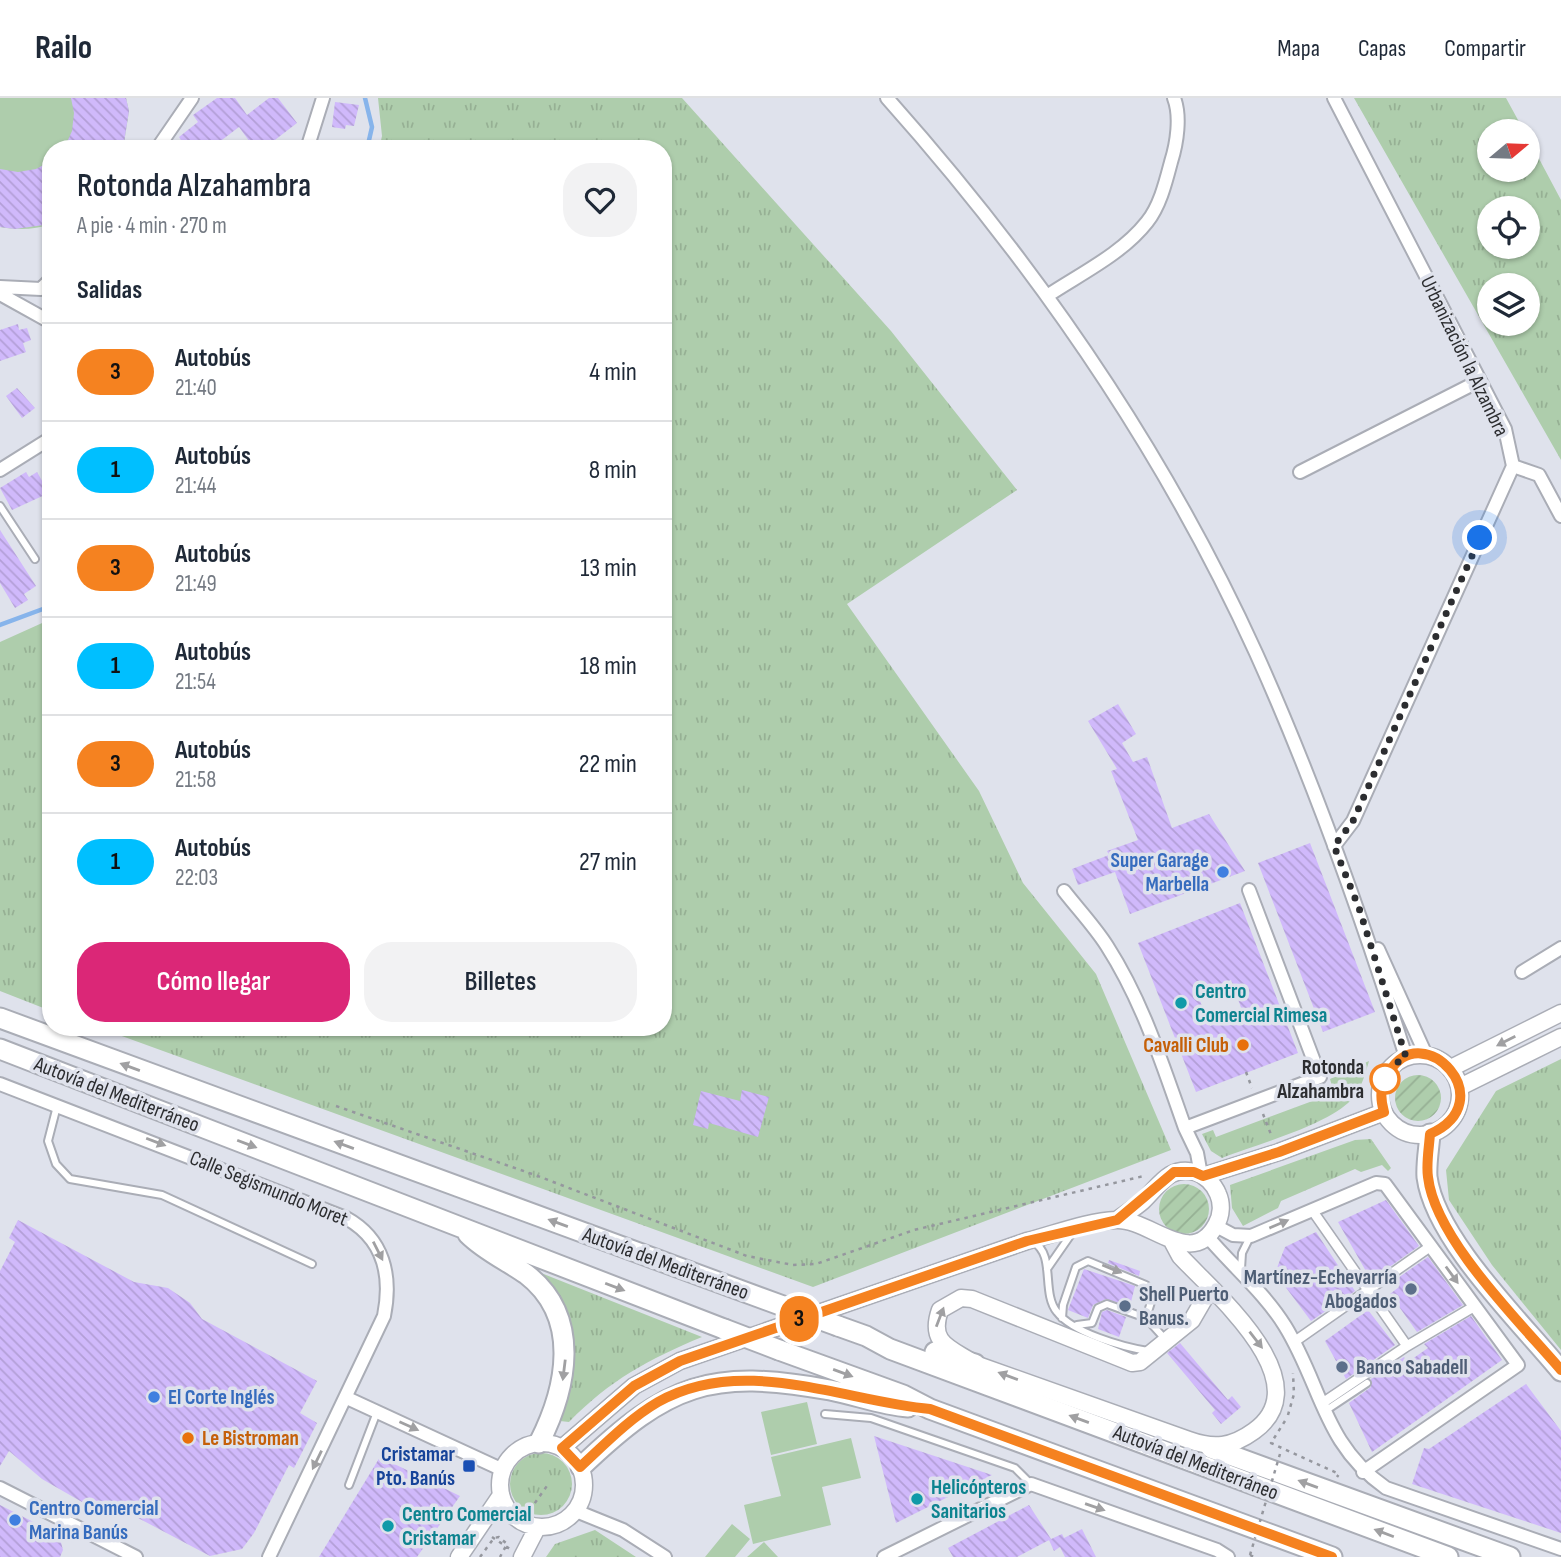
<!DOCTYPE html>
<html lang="es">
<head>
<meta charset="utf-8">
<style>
	:root { --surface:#fff; --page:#f2f2f3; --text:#1f2937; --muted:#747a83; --line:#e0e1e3; --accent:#db2777 }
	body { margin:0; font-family:"Sofia Sans Condensed",sans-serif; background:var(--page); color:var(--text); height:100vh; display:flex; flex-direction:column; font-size:26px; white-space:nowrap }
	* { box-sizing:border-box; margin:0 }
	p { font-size:23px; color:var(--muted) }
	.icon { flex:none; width:38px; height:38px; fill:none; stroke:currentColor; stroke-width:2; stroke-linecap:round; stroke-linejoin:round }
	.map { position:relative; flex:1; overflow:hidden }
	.drawer { position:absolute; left:42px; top:42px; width:630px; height:896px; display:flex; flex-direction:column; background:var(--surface); border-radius:28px; box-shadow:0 2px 5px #0004 }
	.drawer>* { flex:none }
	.badge { padding:0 14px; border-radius:23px; font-size:24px; line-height:46px }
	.needle { width:46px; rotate:71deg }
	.controls { position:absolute; left:1477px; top:21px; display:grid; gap:14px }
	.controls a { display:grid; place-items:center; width:63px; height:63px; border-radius:50%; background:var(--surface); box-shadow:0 2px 5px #0004; font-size:35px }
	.you { position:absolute; width:35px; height:35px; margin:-18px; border:5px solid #fff; border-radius:50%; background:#1a73e8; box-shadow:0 0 0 10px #1a73e833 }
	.map>.badge { position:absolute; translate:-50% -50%; box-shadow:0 0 0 4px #fff }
	h2 { padding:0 35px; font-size:26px; line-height:63px }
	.round { display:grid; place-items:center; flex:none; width:74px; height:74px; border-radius:28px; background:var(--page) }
	.summary { display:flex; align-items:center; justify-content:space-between; height:119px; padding:0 35px }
	h1 { font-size:33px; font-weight:600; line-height:52px }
	.action { display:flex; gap:14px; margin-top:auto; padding:14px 35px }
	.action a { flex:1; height:80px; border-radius:28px; background:var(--accent); color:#fff; font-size:28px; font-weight:600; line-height:80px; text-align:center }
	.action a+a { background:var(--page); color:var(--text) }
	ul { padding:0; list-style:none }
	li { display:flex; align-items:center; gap:21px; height:98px; padding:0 35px; border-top:2px solid var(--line) }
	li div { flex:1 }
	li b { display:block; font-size:26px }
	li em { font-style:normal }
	li .badge { min-width:77px; font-weight:700; text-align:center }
	header { display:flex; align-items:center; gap:42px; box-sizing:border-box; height:98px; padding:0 35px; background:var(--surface); border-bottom:2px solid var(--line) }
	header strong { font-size:33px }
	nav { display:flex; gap:38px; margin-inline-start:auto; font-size:24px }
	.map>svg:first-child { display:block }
</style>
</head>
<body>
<header>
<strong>Railo</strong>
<nav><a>Mapa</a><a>Capas</a><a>Compartir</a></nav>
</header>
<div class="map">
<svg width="1561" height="1459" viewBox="0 0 1561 1459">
	<defs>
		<pattern id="grass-tufts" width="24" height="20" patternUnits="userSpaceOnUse" patternTransform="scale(1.75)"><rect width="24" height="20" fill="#aecdac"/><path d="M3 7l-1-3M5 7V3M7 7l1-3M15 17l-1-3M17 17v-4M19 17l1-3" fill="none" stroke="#96b094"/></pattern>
		<pattern id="garden-furrows" width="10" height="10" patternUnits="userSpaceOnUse" patternTransform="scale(1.75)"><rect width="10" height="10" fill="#aecdac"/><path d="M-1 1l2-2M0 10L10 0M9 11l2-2" fill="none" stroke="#96b094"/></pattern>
		<pattern id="building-back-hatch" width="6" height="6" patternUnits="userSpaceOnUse" patternTransform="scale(1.75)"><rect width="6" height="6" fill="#d0b9fb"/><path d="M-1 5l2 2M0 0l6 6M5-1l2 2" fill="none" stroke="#b39fd7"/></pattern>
	</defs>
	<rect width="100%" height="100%" fill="#dfe2ec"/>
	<path fill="url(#grass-tufts)" fill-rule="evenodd" d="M378,0H682L891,233L1017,392L847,506L979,693L1023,785L1096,876L1171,1052L813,1189L97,929H663V51H379L382,38Z
		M1354,0H1506L1524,33H1489V72H1528V40L1561,102V362ZM1489,110H1528V149H1489ZM1528,187V226H1489V187Z
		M51,521V913L0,893V544Z
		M1561,961V1252L1492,1167L1449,1102L1446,1072L1496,993Z
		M1369,963C1365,977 1361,992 1351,1002C1328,1027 1255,1047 1222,1060L1211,1053L1202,1036L1213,1032L1216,1039L1334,995L1330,981Z
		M1371,1041L1391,1070L1388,1073L1382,1067L1361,1074L1355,1071L1281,1103L1278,1110L1243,1128L1232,1110L1230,1087L1355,1042Z
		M536,1173L702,1239C649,1261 610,1282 569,1324L560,1323L570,1278Z
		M510 1386a31 31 0 1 1 62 0a31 31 0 1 1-62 0Z
		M595,1432L636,1459H546L555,1446Z"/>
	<path fill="url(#garden-furrows)" d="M1395 1000a23 23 0 1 1 46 0a23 23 0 1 1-46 0Z
		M1159 1111a25 25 0 1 1 50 0a25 25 0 1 1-50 0Z"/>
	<path fill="#aecdac" d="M0,0H126L129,13L123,51H51V126C35,132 16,132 0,129Z
		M807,1304L817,1346L771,1357L761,1314Z
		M851,1340L861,1380L822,1389L831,1427L753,1446L744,1407L781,1398L771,1359Z
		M732,1426L750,1441L735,1459H705Z
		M764,1444L778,1459H747Z"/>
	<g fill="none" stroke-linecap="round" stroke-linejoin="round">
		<path stroke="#87b4eb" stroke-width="4.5" d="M365,0L372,29L367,51
			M0,527L51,508"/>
	</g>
	<path fill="url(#building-back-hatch)" fill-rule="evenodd" d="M71,0H126L129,13L123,51H64L72,33L74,15Z
		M217,0H235L247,17L269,0H278L297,25L271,45L275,51H255L239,29L210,51H187L179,39L198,24L193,17Z
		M335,4L359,7L354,28L346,27L345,31L332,29Z
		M51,63V126L15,131L0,129V71L18,74L36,71Z
		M18,226L19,232L27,230L31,242L23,245L26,254L0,263V232Z
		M17,290L35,310L22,320L6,298Z
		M26,374L29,379L37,374L49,395L12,412L0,390Z
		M0,432L36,488L24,496L28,502L15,510L0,485Z
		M1118,606L1136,636L1122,645L1133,664L1147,659L1172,730L1209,716L1245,773L1130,816L1115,774L1078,787L1072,771L1109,757L1107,753L1138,742L1111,673L1117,671L1088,623Z
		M1310,745L1375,914L1323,934L1258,765Z
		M1240,805L1298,955L1196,994L1138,845ZM1231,882L1243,915L1210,928L1197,895Z
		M742,992L769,999L758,1039L709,1025L708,1031L693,1027L701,993L740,1003Z
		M1386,1102L1419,1148L1371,1182L1338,1124Z
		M18,1122L134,1184L168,1190L190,1205L202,1221L317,1283L300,1315L317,1325L294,1370L289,1367L254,1435L242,1451L210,1458L123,1412L121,1415L82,1404L42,1381L9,1353L0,1368V1173L15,1144L9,1140Z
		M1316,1134L1355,1193L1311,1223L1275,1175L1285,1149Z
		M1428,1159L1463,1207L1417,1234L1390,1196L1399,1189L1395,1182Z
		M1109,1162L1140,1173L1139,1178L1108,1165Z
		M1084,1171L1135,1188L1130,1208L1106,1201L1093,1207L1088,1220L1068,1212Z
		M1107,1212L1126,1219L1119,1239L1098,1231L1102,1214Z
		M1368,1212L1395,1247L1346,1281L1325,1243Z
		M1471,1218L1502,1262L1372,1354L1349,1305L1371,1289V1281L1404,1259L1408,1264L1428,1250L1424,1246Z
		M1180,1245L1228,1302L1232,1298L1241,1309L1221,1326L1212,1315L1215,1312L1167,1255Z
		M1526,1286L1561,1333V1435L1412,1386L1424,1350L1429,1351Z
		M874,1338L992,1377L896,1425Z
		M380,1359L460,1398L417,1459H319Z
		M0,1407L59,1437L63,1452L60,1459H0Z
		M1029,1407L1051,1441L1017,1459H953L948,1450Z
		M1082,1431L1096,1459H1065L1060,1449L1054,1453L1049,1442L1062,1436L1064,1440Z"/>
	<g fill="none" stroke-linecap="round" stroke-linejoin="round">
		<g stroke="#aaadb6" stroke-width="10">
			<path id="service" d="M0,408L35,461
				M57,1008L48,1043L56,1066L70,1081L162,1097L312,1166
				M1033,1144C1056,1156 1041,1195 1057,1214C1073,1235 1123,1249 1148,1253
				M1047,1171L1072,1135
				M1241,1171L1242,1155L1250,1139
				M1062,1220L1063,1207L1076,1169L1088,1163L1146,1187L1152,1201L1146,1220
				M1077,1227L1092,1225L1098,1210L1107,1206L1146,1220L1165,1241
				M1325,1313L1367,1285
				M825,1316L871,1320L1015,1370L1031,1386
				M349,1387L377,1314"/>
		</g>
		<g stroke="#aaadb6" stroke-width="12">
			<path id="pedestrian" d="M1312,1112L1407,1248
				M1294,1244L1431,1148
				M1321,1306L1407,1248L1475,1208"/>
		</g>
		<g stroke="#aaadb6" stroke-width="16">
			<path id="minor" d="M887,0C1035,166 1164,353 1256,555C1315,686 1363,822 1406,959
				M1334,0L1505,331L1513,368L1353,723L1334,748
				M157,51L192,0
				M307,51L323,0
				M0,189L41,191L51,181
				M0,196L45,221
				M1047,198C1080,176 1122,156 1147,124C1160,108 1166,83 1171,64C1177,45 1181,18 1174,0
				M1513,368L1539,377L1561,418
				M0,372L51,340
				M1300,374L1479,283
				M1064,793C1078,811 1095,829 1107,848C1143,904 1163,968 1185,1030L1320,979L1249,792
				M1378,851L1426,957
				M1522,874L1561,850
				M0,986L346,1120C384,1141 392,1178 384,1218L269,1459
				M1185,1030L1197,1055L1201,1077
				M1216,1128L1233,1137L1251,1138L1376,1085L1385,1086L1518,1267L1363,1374
				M1207,1138C1232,1168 1264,1194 1285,1228C1322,1288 1323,1346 1386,1390L1561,1451
				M347,1300L503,1372
				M0,1390L136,1459
				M576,1413L623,1432L665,1459
				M884,1459L1031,1386L1217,1452L1228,1459"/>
		</g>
		<g stroke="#aaadb6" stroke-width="19">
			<path id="tertiary" d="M1380 997a40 40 0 1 1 80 0a40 40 0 1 1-80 0Z
				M1451,970L1561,915
				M1460,989L1561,939
				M1203,1078L1279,1054L1384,1014
				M1172,1143L1180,1158C1213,1194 1322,1284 1254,1333C1232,1349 1214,1351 1189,1342L975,1266C951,1250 928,1246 940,1212L961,1200L972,1201L1132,1265L1140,1264L1192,1222L1210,1191
				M500 1387a42 42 0 1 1 84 0a42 42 0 1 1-84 0Z
				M562,1350L634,1288L680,1263L1027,1143C1055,1136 1087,1123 1116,1122C1149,1120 1192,1172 1216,1127C1222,1117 1222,1105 1218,1096C1214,1086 1205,1077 1195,1074C1169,1067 1159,1088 1143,1103C1135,1110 1125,1116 1117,1122
				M459,1459L501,1397
				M522,1459L537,1430"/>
		</g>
		<g stroke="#aaadb6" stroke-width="23">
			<path id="primary" d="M1430,1036C1429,1050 1426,1066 1427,1079C1435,1141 1521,1224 1561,1273
				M1211,1350L1510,1459"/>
		</g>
		<g stroke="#aaadb6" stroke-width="23">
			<path id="trunk" d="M0,920L783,1208
				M0,951L724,1231
				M468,1136C485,1153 506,1162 526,1176C582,1219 567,1290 539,1345
				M838,1228L866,1238L890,1251L1448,1459
				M779,1252L903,1297L930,1311L1332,1459
				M935,1254L975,1266
				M581,1369C668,1286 710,1270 830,1292C856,1297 882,1307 908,1309"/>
		</g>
		<path stroke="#95979e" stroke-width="2.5" stroke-dasharray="3.5 5" stroke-linecap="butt" d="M1246,974L1252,990
			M336,1008L535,1077L747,1158L793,1167L816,1166L914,1132L1144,1078
			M1263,1016L1272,1039
			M1288,1317L1294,1296L1293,1275
			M1285,1323L1271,1345L1339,1376L1337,1379
			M525,1419L549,1385
			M492,1439L510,1451
			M1250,1457L1254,1459
			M480,1459L494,1440L499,1439L507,1446L500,1459"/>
		<use href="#service" stroke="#fff" stroke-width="6"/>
		<use href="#pedestrian" stroke="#fff" stroke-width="9"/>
		<use href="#minor" stroke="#fff" stroke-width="12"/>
		<use href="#tertiary" stroke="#fff" stroke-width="16"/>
		<use href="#primary" stroke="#fff" stroke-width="19"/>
		<use href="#trunk" stroke="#fff" stroke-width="19"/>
		<g stroke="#aaadb6" stroke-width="23" stroke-linecap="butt">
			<path id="trunk-bridge" d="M783,1208L838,1228
				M724,1231L779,1252"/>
		</g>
		<path stroke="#95979e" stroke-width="2.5" stroke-dasharray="3.5 5" stroke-linecap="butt" d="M1250,1457L1280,1356"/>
		<use href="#trunk-bridge" stroke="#fff" stroke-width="19"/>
	</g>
	<defs><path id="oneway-solid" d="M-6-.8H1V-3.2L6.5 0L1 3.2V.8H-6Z" transform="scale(1.75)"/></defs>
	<g fill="#a0a0a2">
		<use href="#oneway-solid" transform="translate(1506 943) rotate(153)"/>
		<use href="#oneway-solid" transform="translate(130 969) rotate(-160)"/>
		<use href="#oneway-solid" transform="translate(156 1044) rotate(21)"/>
		<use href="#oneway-solid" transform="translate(247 1046) rotate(21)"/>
		<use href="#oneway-solid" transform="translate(344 1047) rotate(-160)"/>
		<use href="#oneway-solid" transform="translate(558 1125) rotate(-160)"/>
		<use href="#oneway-solid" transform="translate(1279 1126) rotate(-23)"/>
		<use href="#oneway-solid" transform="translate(378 1153) rotate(63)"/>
		<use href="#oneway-solid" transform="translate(1112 1171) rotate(22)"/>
		<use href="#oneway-solid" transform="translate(1452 1177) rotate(54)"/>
		<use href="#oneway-solid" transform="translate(615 1189) rotate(21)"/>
		<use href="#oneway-solid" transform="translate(940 1219) rotate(-69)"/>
		<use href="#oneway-solid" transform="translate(1256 1242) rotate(52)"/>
		<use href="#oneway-solid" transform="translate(564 1272) rotate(97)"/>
		<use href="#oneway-solid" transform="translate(843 1275) rotate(20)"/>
		<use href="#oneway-solid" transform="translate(1008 1278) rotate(-160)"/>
		<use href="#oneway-solid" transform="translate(1079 1321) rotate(-160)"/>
		<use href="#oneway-solid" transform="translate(409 1328) rotate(24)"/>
		<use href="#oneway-solid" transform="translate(317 1362) rotate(116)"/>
		<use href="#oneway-solid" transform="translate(1308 1386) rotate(-160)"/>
		<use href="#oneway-solid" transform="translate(1095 1409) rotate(19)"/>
		<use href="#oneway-solid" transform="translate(1384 1435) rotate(-159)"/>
	</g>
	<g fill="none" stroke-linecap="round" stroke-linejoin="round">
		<g stroke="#fff" stroke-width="16">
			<path id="line" d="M1332,1459L930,1311C843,1303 743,1256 658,1304C629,1321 605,1346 580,1369L562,1350L634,1288L680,1263L1027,1143L1117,1122L1174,1074H1194L1203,1078L1279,1054L1384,1014C1379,996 1381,988 1390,973C1423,919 1504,1003 1430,1036C1429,1050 1426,1066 1428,1079C1435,1141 1520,1224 1561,1272"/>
		</g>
		<use href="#line" stroke="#f58220" stroke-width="10"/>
		<path stroke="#2c2d30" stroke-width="7" stroke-dasharray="0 12.6" d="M1385,981L1381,988L1395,966L1406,959L1359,810L1334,748L1353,723L1480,440"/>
	</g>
	<g fill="#3f7fe0" stroke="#dfe2ec" stroke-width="2.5">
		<circle cx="1223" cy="774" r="7"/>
		<circle cx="154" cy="1299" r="7"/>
		<circle cx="15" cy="1422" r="7"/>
	</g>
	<g fill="#0f9aa8" stroke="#dfe2ec" stroke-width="2.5">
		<circle cx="1181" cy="905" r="7"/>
		<circle cx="917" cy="1401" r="7"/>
		<circle cx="388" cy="1428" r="7"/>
	</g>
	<g fill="#e8710a" stroke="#dfe2ec" stroke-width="2.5">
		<circle cx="1243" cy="947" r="7"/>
		<circle cx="188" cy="1340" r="7"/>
	</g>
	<circle fill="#fff" stroke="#f58220" stroke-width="3.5" cx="1385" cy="981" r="14"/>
	<g fill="#5c6f8a" stroke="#dfe2ec" stroke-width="2.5">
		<circle cx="1411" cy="1191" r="7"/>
		<circle cx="1125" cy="1208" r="7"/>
		<circle cx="1342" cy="1269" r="7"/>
	</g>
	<rect fill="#1a4fb4" stroke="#dfe2ec" stroke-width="2.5" x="462" y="1361" width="14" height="14" rx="3.5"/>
	<g text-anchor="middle" stroke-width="7" stroke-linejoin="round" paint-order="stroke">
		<g font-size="21" fill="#2c2d30" stroke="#dfe2ec">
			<text transform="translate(1465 258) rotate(64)" y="7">Urbanización la Alzambra</text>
			<text transform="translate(117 996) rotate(21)" y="7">Autovía del Mediterráneo</text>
			<text transform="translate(269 1090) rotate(22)" y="7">Calle Segismundo Moret</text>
			<text transform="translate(666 1165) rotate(20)" y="7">Autovía del Mediterráneo</text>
			<text transform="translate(1196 1364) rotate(21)" y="7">Autovía del Mediterráneo</text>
		</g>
		<g font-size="21" font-weight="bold" fill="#366cbe" stroke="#dfe2ec" text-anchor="start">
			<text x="1209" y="769" text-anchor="end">Super Garage<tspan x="1209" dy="24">Marbella</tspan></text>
			<text x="168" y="1306">El Corte Inglés</text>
			<text x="29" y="1417">Centro Comercial<tspan x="29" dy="24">Marina Banús</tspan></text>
		</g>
		<g font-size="21" font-weight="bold" fill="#0d838f" stroke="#dfe2ec" text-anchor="start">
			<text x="1195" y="900">Centro<tspan x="1195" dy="24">Comercial Rimesa</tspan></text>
			<text x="931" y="1396">Helicópteros<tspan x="931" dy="24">Sanitarios</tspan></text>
			<text x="402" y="1423">Centro Comercial<tspan x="402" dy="24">Cristamar</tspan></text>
		</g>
		<g font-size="21" font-weight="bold" fill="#c56008" stroke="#dfe2ec" text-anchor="end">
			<text x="1229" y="954">Cavalli Club</text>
			<text x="202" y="1347" text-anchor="start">Le Bistroman</text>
		</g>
		<g font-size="21" font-weight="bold" fill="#2c2d30" stroke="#dfe2ec" text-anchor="end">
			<text x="1364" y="976">Rotonda<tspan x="1364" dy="24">Alzahambra</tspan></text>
		</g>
		<g font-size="21" font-weight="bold" fill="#4e5e75" stroke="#dfe2ec" text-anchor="start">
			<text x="1397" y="1186" text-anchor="end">Martínez-Echevarría<tspan x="1397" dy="24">Abogados</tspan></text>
			<text x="1139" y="1203">Shell Puerto<tspan x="1139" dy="24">Banus.</tspan></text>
			<text x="1356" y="1276">Banco Sabadell</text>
		</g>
		<g font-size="21" font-weight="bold" fill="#164399" stroke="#dfe2ec" text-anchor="end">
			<text x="455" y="1363">Cristamar<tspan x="455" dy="24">Pto. Banús</tspan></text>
		</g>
	</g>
</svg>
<div class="controls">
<a><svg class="needle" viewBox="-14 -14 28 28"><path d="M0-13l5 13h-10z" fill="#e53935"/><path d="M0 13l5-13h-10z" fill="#747a83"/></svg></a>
<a><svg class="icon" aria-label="locate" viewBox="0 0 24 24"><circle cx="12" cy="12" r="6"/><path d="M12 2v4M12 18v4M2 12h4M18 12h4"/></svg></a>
<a><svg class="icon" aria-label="layers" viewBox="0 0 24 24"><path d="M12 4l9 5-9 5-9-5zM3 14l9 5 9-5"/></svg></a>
</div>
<div class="you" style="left:1480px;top:440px"></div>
<b class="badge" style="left:799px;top:1221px;background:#f58220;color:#111">3</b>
<section class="drawer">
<div class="summary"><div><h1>Rotonda Alzahambra</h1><p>A pie · 4 min · 270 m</p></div><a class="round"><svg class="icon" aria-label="heart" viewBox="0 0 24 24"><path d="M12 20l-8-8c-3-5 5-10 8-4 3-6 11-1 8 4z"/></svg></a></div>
<h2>Salidas</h2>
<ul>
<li><span class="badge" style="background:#f58220;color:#111">3</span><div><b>Autobús</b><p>21:40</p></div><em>4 min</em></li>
<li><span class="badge" style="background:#00bfff;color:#111">1</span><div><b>Autobús</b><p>21:44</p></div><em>8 min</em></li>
<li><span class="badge" style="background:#f58220;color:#111">3</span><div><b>Autobús</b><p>21:49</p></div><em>13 min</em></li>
<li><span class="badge" style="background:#00bfff;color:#111">1</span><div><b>Autobús</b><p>21:54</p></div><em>18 min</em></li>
<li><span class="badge" style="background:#f58220;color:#111">3</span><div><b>Autobús</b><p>21:58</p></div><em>22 min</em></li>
<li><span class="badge" style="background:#00bfff;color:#111">1</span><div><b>Autobús</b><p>22:03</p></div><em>27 min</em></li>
</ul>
<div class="action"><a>Cómo llegar</a><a>Billetes</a></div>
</section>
</div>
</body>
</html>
